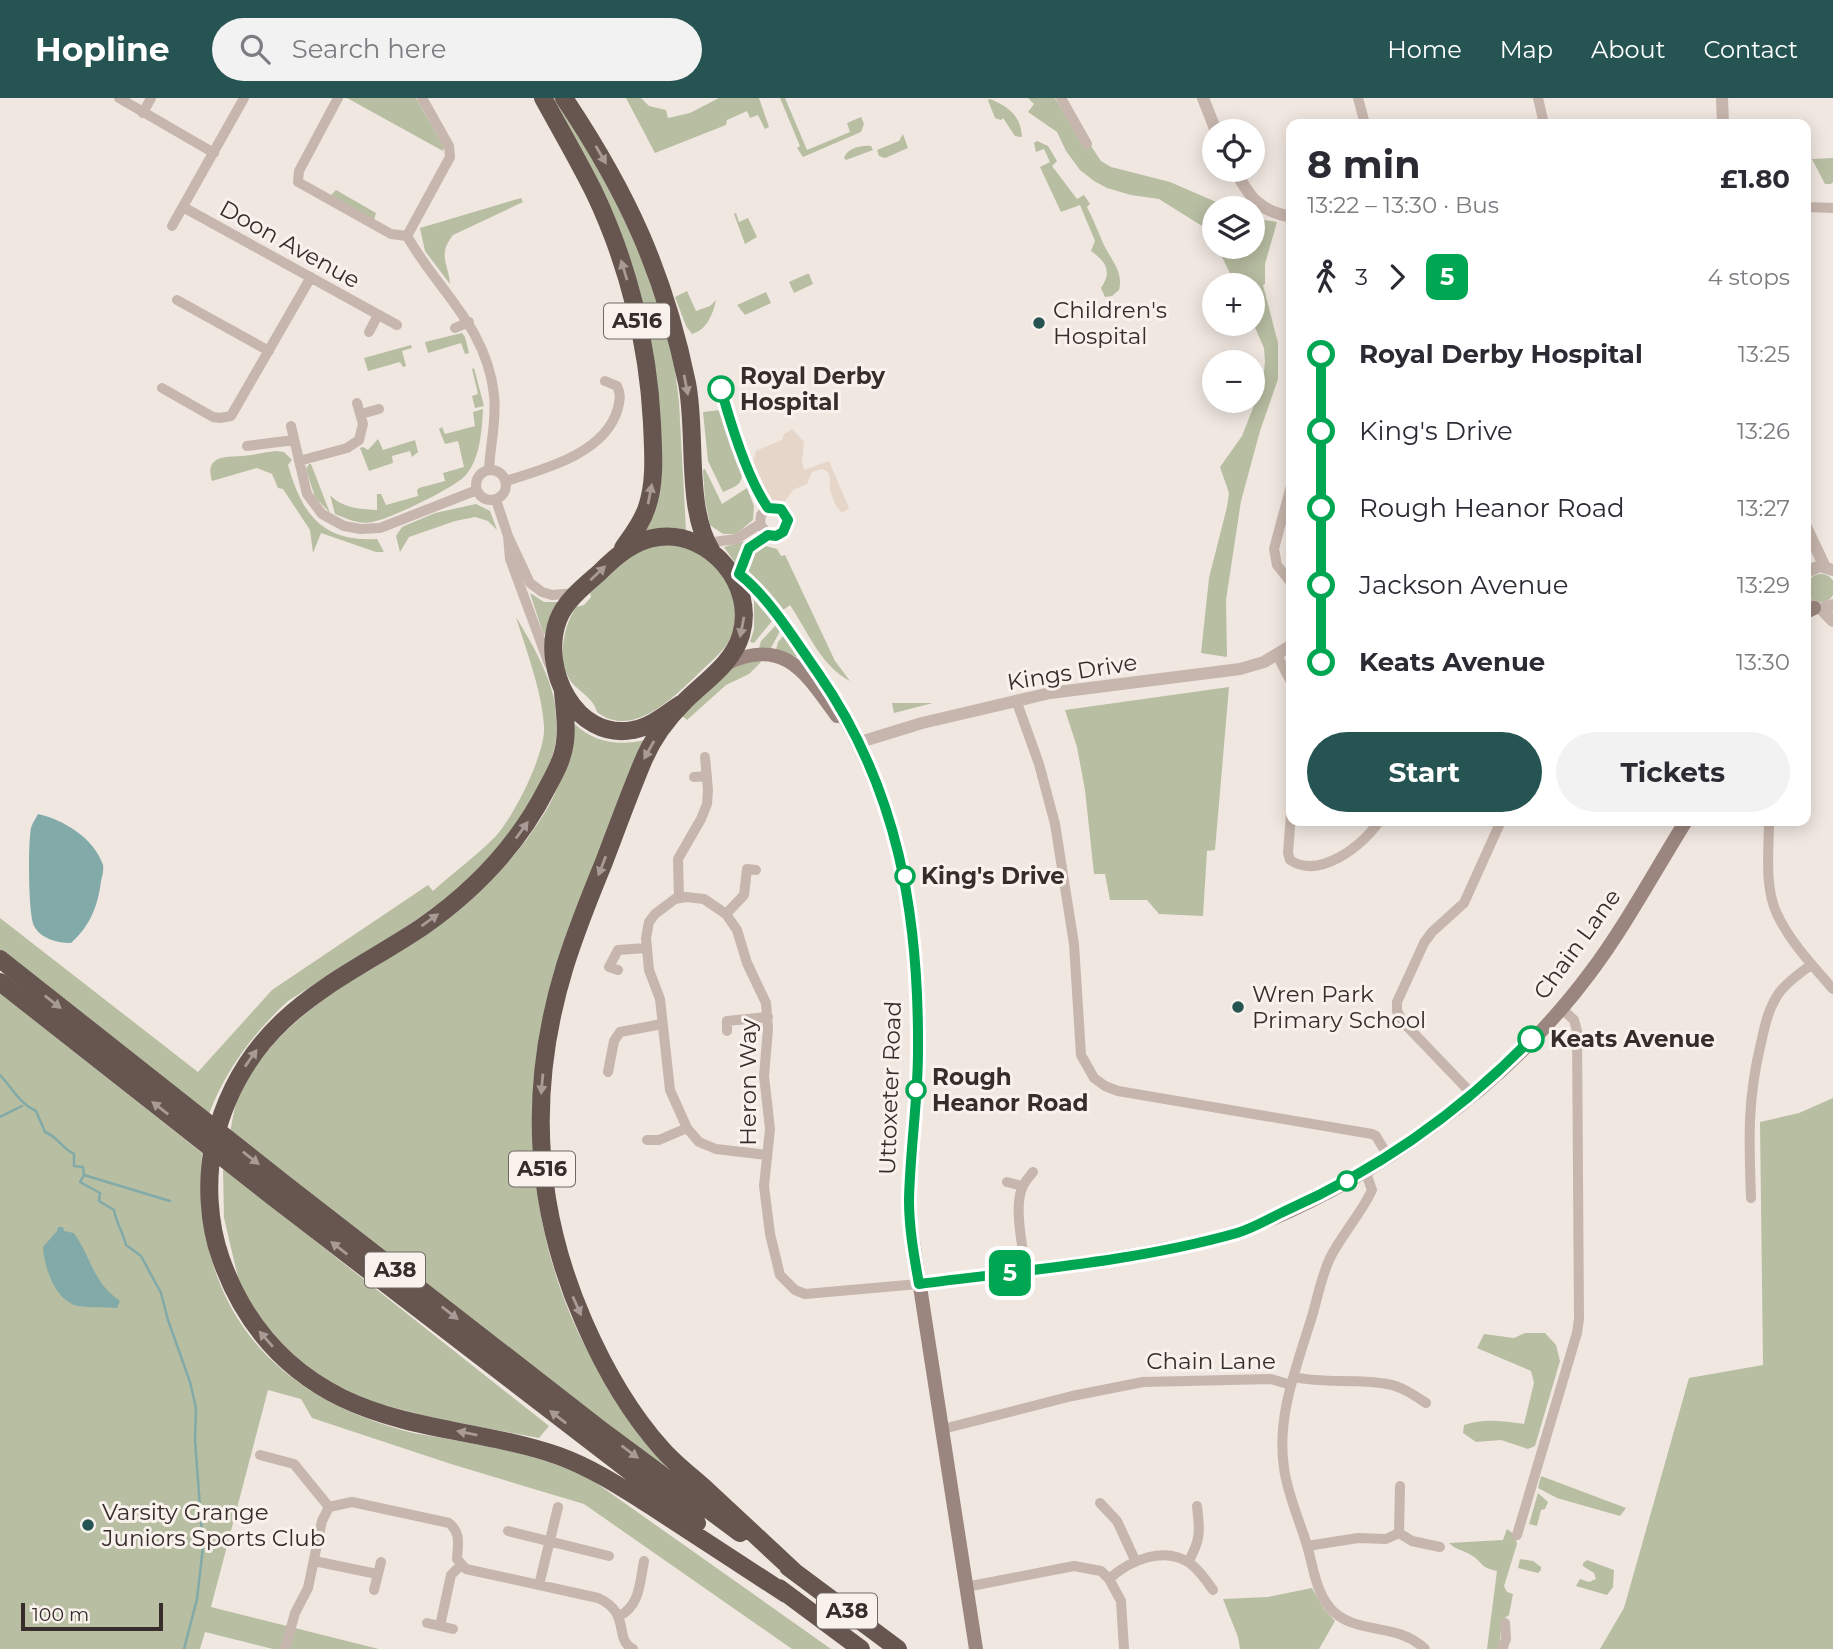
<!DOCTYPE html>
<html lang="en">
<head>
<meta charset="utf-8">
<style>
	:root { --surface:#fff; --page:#f2f2f3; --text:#2b2b33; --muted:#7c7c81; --accent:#255452 }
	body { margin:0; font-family:Montserrat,sans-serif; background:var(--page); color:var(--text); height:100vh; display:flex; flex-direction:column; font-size:26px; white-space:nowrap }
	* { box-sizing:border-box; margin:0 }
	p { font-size:23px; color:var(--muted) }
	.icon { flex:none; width:38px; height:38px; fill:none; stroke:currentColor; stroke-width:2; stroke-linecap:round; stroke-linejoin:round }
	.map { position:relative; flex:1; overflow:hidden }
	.panel { position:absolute; left:1286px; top:21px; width:525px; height:707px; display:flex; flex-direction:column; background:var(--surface); border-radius:14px; box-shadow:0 4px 18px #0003 }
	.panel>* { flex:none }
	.badge { padding:0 14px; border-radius:10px; font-size:24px; line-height:46px }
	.fabs { position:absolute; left:1202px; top:21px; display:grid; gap:14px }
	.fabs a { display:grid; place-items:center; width:63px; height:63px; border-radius:50%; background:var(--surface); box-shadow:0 4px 18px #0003; font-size:35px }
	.scale { position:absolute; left:21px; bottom:18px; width:142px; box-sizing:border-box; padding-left:7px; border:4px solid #372d2b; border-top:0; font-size:19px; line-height:24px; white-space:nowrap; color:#372d2b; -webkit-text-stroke:5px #f8f1ec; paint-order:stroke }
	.map>.badge { position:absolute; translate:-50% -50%; box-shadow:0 0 0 4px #fff }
	.legs { display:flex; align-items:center; gap:10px; height:77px; padding:0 21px; font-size:23px }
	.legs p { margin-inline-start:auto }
	.headline { display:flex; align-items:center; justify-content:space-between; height:119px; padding:0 21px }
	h1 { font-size:38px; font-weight:700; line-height:52px }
	.button { display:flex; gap:14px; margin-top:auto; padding:14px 21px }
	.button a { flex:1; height:80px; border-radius:42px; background:var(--accent); color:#fff; font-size:28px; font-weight:700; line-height:80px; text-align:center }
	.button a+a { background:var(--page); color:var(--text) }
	ul { padding:0 21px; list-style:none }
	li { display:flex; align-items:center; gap:24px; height:77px; font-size:26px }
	li i { display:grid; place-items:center; width:10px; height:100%; margin:0 9px; background:currentColor }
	li i::after { content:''; width:18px; height:18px; margin:-9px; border:5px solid; border-radius:50%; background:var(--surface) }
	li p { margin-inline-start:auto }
	li:first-child i { background:linear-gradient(#0000 50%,currentColor 0) }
	li:last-child i { background:linear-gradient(currentColor 50%,#0000 0) }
	header { display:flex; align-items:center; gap:42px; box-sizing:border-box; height:98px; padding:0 35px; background:var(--accent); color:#fff }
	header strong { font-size:33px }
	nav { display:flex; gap:38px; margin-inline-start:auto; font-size:24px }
	.search { width:490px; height:63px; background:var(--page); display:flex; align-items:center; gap:18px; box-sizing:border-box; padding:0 24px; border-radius:38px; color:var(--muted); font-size:26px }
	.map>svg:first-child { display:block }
</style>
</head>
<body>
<header>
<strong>Hopline</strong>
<div class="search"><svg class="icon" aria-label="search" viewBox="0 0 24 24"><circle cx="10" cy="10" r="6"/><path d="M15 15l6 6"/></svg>Search here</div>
<nav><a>Home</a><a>Map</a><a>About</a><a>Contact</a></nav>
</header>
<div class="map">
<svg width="1833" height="1551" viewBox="0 0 1833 1551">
	<rect width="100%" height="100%" fill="#f0e7e0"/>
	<path fill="#b8bea2" d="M347,0H416L444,49L443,53Z
		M549,0H557L629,121L672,247L679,304L686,433L643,434L660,357L661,324L638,198Z
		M626,0H641L649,8L666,12L668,20L690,15L719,0H759L769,29L765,31L758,17L750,20L747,13L727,22L726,27L655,55Z
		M780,0H785L807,52L850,34L847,25L861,19L864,26L861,34L803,59L797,50L800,48Z
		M1028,0H1055L1083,47L1089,45L1101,63L1111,69L1170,84L1230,110H1214V142L1202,128L1159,101L1131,97L1107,90L1094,83L1080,72L1066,53L1057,34L1028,14L1034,6Z
		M990,1C1009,9 1021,18 1022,39L1015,38L1003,20L1001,22L995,20L988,2Z
		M903,36L908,50L885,60L879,58L877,52L899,43Z
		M1037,43L1048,48L1057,63L1052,68L1077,101L1084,97L1090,106L1087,109C1093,121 1098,133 1103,145C1110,161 1124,173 1119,192L1112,198L1105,199L1101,190C1113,173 1105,163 1091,153L1095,143L1080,107L1061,114L1040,69L1050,64L1044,51L1036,54L1034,45Z
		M871,48L873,52L846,62L844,60C847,50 862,47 871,48Z
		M1833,60V84L1831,86H1825L1812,61Z
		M336,92L376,115L374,122L330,98Z
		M521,100L523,104L453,137C437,157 449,167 450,186L425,153L420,130Z
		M736,115L739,124L748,120L757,139L745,146L734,116Z
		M1253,120L1277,124L1265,166V186L1263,187L1278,245V281L1260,333L1241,403L1226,502L1227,559L1201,555L1209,480L1227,409L1229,395L1220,369L1242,338L1263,285L1265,263L1264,250L1253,225V187H1236L1217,149H1253Z
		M807,176H809L813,186L794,195L789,184Z
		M687,193L696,213L710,208L716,202C713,216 707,232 692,236L686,228L675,199Z
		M766,194L771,205L745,217L737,207Z
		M462,235L465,239L469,255L465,256L461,245L428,255L425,244Z
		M411,247L412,250L402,253L406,268L403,269L400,264L368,273L364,260Z
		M474,270L484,308L475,310L472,298L478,296L472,271Z
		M483,311C482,332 480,362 465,378C452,391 390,421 372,424C360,427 347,421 335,416L330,397C342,410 360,411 377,412V396H381L386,407L418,398L417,392L419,390L445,383L443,375L464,369L458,343L445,346L439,331L442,329L445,336L475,328L473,314Z
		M721,312C726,327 747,369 741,382C738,389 729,391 723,394L708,363L703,314Z
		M378,341L383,352L415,342L418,354L412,359L410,353L392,358L393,365L369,373L360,350L363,349L368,352Z
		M276,353L284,354L292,362L288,367C302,416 322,444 377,441L384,454H376L321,435L313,455L310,432L283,391L278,390L272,376L257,370L212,383C204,357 226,359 243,358C254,357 265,354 276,353Z
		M309,366H311L330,415L315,399L306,371Z
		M705,371L722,406L747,390L754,408L753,422L736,436H723L710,427L705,402L703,372Z
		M476,406L490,413L497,432L488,423L475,419L455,423L409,439L400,454L396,438L402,429L435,415Z
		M745,443L748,446L736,466L724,449Z
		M667,445C680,448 692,451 703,458C727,475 744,510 731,539C724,554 710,564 699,575C675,598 633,642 597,614C594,601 580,594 572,585C556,564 563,529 576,509L584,507L591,499L590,495L633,456L646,450Z
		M766,448L777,451L781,458L785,457L835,563L850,583C821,568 808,534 790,507L779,515C762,494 724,465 766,448Z
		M1807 490a14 14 0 1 1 28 0a14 14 0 1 1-28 0Z
		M530,495L544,504H560L549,522L544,538Z
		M754,502L772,523L754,545L750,544L754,531Z
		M516,519C531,544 550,576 555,606C556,618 557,637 555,648C543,700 483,774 440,805C392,840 339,871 288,903C254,934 225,973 209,1016L0,852V820L198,974L272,892L428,787L433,793C453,775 475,759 494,740C513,721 546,655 544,628C542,593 526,552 516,519Z
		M776,527L780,533L771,550H759L761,543Z
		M785,536L798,558L796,559L776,552L778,544Z
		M759,561L761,564L749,576L726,587L687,622L681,617L732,570Z
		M1229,589L1215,752L1207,753L1203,818L1159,816L1147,802H1110L1105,776H1094L1085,692L1077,649L1065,612Z
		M892,605H933L894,615Z
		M575,626C594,645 620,648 645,642L552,883C520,1005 527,1137 586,1250C594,1264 605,1276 614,1289C633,1317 653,1344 672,1371L669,1375L230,1035C233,1021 234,1007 240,994C244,984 251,975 257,967C314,886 414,858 483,791C511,764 547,720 560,683C566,664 567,643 575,626Z
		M0,895L202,1055C192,1205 268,1298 413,1335C428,1338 444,1340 460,1343C505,1351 550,1361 592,1382L831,1551H792L584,1406L451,1366L312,1320L301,1301L268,1292L211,1509L379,1551H273L205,1534L200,1551H0Z
		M1833,1000V1551H1600L1624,1510L1689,1280L1763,1267L1760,1024L1799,1015Z
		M223,1070L549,1328L539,1340L438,1321L364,1302L319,1278L285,1250L267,1230L240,1188L224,1120Z
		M1525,1235H1545L1556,1247L1560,1263L1535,1348L1528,1351L1501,1342L1476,1344L1463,1335L1464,1327C1484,1320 1503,1323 1524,1326L1534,1285L1531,1273L1477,1250L1484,1236L1514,1240Z
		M1541,1378L1626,1410L1620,1418L1557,1400L1538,1390Z
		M1538,1395L1548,1404L1545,1411L1541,1412L1537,1428L1529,1426Z
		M1507,1431L1515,1437L1517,1446L1504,1488L1507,1494L1513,1496L1509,1517L1502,1522L1499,1551H1487L1497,1473C1479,1469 1484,1465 1471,1457C1463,1452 1456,1452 1449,1445L1503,1442Z
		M1520,1461L1533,1463L1541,1469V1472L1538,1475L1518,1470Z
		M1587,1462L1614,1472L1613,1489L1607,1497L1576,1488L1580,1481L1589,1484L1596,1481L1594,1475L1583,1468V1465Z
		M1312,1490L1324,1511L1335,1523L1319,1551H1240L1238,1539L1223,1501L1268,1499Z"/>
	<path fill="#e6d6c9" d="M792,331L804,344L802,364L804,372L829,363L849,410L842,415L835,406L830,392V379L828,374L822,371L812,374L807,386L793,392L785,403L780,405L772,404L764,393L752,368L756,353L782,342L784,336Z"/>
	<path fill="#82aaa8" d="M38,716C64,722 94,740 103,767C104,772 102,779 101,783C98,808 90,828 71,845C58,845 41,841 34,828C28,815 28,745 31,730C32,726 36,720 38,716Z
		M58,1129H63L64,1133L74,1135C93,1163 92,1183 120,1203L117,1210C104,1209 90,1210 78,1208C55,1203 44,1169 43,1149L57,1133Z"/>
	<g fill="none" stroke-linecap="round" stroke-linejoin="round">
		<path stroke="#82aaa8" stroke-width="2.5" d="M0,977C13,991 19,1005 36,1013L45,1034C58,1039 62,1050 74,1056V1068L83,1069L84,1077L80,1084L100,1095L99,1103L114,1112C116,1125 123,1134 126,1147L141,1158L161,1195L168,1222L190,1284L196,1310L195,1342L203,1449L197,1501L184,1551
			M0,1019L22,1008
			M84,1077L170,1103"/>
		<path stroke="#c7b6ad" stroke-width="10" d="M119,0L214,55
			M338,0L299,73L298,84L391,136L407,138
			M1061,0L1087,46
			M1358,0L1365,26
			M1538,0L1544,26
			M143,15L151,0
			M183,109L397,227
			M1806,109L1833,110
			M172,128L244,0
			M407,138C438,193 487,229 494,297C497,322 490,347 489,372
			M407,138L450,59L449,48L422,0
			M177,202L269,253
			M455,230L469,224
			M369,234L378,217
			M162,290L213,319L220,320L231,318L311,179
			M361,316L379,311
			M291,328L307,396L322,416L344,428L361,431L380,430L477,392
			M247,348L294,342
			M299,363L347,350L359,342L363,326L357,305
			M476 387a15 15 0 1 1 30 0a15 15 0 1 1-30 0Z
			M506,383C545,371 606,355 618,310C620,301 621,296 617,288L605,283
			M1292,384L1274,451L1277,467L1292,486
			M496,402L508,438L530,485L542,494L552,497L575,495
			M508,438L510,461L549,566
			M706,445L736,441L760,426
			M738,481C741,464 749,441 768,437C772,436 776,438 780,437L786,430L787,417L781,411L768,410L761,417L760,426L768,437
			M1277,557L1292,586
			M1016,602L1039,666L1055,726L1074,846L1081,957L1094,980L1105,988L1118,993L1372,1036L1376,1038L1388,1058
			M694,679L707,678
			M1292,703L1288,755L1290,762C1319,782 1364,747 1379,723
			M1769,723C1769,752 1764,789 1777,816C1790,844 1813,868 1833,891
			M679,800L678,761L701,721L707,706L708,692L705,659
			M726,816L744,797L747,771L756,772
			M618,872L609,869L618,852L646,850
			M727,933V923L768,919
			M608,974L614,943L620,934L662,926
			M1472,996L1403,924L1397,913V904L1424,845L1432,834L1464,805L1501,723
			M647,1042H659L687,1030
			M767,1057L716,1051L699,1044L687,1030L670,992L660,901L649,872L646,840L649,824L655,816L675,801L686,799L704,801L726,816L737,832L747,865L766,905L768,931L764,978L770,1031L764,1088L770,1136L780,1177L795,1192L805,1196L919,1186
			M1365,1072L1372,1092C1361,1116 1342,1136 1330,1160C1322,1177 1318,1197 1313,1215C1298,1265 1276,1317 1284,1370C1287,1394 1298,1419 1305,1441C1313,1464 1314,1491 1330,1510C1354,1538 1396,1523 1425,1551
			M1007,1084L1022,1088
			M1751,1100C1749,1043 1747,1002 1761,945C1765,927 1768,911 1779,895C1787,884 1800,875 1811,867
			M1026,1173C1023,1150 1013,1108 1023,1088C1025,1083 1030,1078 1033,1074
			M1294,1279C1324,1286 1357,1280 1387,1286C1401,1288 1414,1297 1426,1305
			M943,1331L1072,1298L1143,1284L1271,1281L1291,1287
			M260,1357L294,1366L329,1409
			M1100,1405L1117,1423L1135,1462
			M508,1433L609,1458
			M1399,1435L1412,1443L1440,1449
			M1517,1437L1577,1235L1579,1221L1577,933L1574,922L1561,910
			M1307,1448L1358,1440L1386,1441L1399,1435L1400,1388
			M314,1463L377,1476
			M1188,1464C1201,1442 1200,1433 1197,1408
			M1109,1481C1130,1462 1165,1447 1191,1466C1200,1473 1206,1482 1213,1492
			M539,1487L558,1409
			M966,1489L1074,1468L1101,1473L1109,1481L1121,1503L1124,1551
			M374,1492L381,1464
			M619,1518C640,1508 640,1484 644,1463
			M427,1525L453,1531
			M440,1528L451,1477L461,1467
			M285,1551L295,1515L308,1490L322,1423L329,1409L352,1404L449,1425C461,1435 458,1446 457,1461L466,1471L598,1500C632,1515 613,1541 633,1551
			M1502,1551L1506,1541L1505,1525"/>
		<path stroke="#c7b6ad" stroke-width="12" d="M1203,0L1216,33
			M1722,0L1723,26
			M1235,72C1250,100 1259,113 1292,119
			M1806,429L1825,469
			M1806,474L1820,468L1833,472
			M1806,505L1821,511L1833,507
			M1821,511L1833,523
			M857,645L922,625L1050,595L1240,571L1264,564L1292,547"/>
		<path stroke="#9b867f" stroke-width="14" d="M730,470C764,492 790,534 812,567C895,687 921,809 918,954C917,1004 912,1054 909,1103L910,1124L976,1551
			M1806,514L1814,510
			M723,567C784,538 804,572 837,618
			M919,1186C999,1176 1080,1168 1159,1152C1186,1147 1216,1143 1242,1133C1372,1084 1507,987 1590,875C1626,827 1654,774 1686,723"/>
		<path stroke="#675550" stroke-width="18" d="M543,0C560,31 578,62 594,94C628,165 648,246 652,325C653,353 656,382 647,409C642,425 632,437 623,450
			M564,0C627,94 664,174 687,285C697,335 685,410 711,452
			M563,595C565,611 567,628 565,644C563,661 555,675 547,690C518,747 474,793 422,829C376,860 323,885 283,923C248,956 225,998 214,1044C206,1081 208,1125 221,1161C243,1223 283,1271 342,1300C410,1333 488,1333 559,1358C592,1370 621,1389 651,1408C696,1437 741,1467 786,1496
			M681,606C666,616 651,629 633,632C575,643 540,570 558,522C565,503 584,488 599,475C616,458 634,442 659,439C710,433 756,487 741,537C733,565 705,583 685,603C670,618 653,640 644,661C630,694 617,730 604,764C590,798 576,833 565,868C528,988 533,1108 584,1224C604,1270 628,1313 662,1351C676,1367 694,1380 709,1394C738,1421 767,1448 796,1475
			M0,861L286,1087L600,1331L740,1435
			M0,884L273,1099L697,1425
			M788,1469L898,1551
			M779,1490L861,1551"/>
	</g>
	<defs><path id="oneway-solid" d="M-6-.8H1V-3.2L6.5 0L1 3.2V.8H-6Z" transform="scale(1.75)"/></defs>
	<g fill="#a89b96">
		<use href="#oneway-solid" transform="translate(601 57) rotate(60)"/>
		<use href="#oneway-solid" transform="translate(624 172) rotate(-107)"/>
		<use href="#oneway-solid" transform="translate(686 287) rotate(79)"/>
		<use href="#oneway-solid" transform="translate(650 396) rotate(-79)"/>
		<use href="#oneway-solid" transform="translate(598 475) rotate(-43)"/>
		<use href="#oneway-solid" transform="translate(742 529) rotate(101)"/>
		<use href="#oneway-solid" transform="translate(649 652) rotate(119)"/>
		<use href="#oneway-solid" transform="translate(522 732) rotate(-54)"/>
		<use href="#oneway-solid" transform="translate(602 768) rotate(111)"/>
		<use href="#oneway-solid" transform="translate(430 822) rotate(-36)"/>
		<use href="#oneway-solid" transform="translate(53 904) rotate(38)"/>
		<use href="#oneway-solid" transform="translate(251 960) rotate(-55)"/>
		<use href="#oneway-solid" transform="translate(542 986) rotate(95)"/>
		<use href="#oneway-solid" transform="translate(160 1010) rotate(-142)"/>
		<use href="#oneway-solid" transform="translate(251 1060) rotate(38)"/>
		<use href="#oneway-solid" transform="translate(339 1150) rotate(-142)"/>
		<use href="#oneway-solid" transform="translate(577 1208) rotate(66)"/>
		<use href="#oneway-solid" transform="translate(450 1215) rotate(38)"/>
		<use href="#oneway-solid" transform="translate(266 1241) rotate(-131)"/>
		<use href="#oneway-solid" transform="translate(558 1319) rotate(-142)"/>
		<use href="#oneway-solid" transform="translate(467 1335) rotate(-169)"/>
		<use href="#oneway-solid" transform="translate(630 1354) rotate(37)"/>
	</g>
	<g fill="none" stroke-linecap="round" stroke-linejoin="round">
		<g stroke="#fff" stroke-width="16">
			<path id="line-1" d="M721,291C731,327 747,380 768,410L781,411L788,422L783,434L776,438L768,437L749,450L739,476C769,499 796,544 818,575C898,690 919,816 918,953C918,1003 910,1052 909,1102C909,1130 914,1158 919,1186C1025,1172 1134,1164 1237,1135C1254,1130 1270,1120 1285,1113C1377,1072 1461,1013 1531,941"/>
		</g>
		<use href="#line-1" stroke="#00a651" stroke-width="10"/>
	</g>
	<g fill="#255452" stroke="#f8f1ec" stroke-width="2.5">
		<circle cx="1039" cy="225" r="7"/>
		<circle cx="1238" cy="909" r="7"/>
		<circle cx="88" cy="1427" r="7"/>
	</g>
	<g fill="#fff" stroke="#00a651" stroke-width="3.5">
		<circle cx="721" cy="291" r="12"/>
		<circle cx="905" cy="778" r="9"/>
		<circle cx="1531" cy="941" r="12"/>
		<circle cx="916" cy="992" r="9"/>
		<circle cx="1347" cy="1083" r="9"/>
	</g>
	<g text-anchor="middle" stroke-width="6" stroke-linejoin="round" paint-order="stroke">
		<g fill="#f8f1ec" stroke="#716865" stroke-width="2">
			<rect x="604" y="205.5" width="66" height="35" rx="5"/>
			<rect x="509" y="1053.5" width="66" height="35" rx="5"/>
			<rect x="365" y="1154.5" width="60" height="35" rx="5"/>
			<rect x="817" y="1495.5" width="60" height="35" rx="5"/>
		</g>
		<g font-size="21" font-weight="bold" fill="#372d2b">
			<text x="637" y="230">A516</text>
			<text x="542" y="1078">A516</text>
			<text x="395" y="1179">A38</text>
			<text x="847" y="1520">A38</text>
		</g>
		<g font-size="23" fill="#372d2b" stroke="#f8f1ec">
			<text transform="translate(290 146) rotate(29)" y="8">Doon Avenue</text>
			<text transform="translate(1072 574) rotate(-9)" y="8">Kings Drive</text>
			<text transform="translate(1577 846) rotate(-54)" y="8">Chain Lane</text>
			<text transform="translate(748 984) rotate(-90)" y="8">Heron Way</text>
			<text transform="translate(890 990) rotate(-88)" y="8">Uttoxeter Road</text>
			<text x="1211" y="1271">Chain Lane</text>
		</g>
		<g font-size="23" fill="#372d2b" stroke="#f8f1ec" text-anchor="start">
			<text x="1053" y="220">Children's<tspan x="1053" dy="26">Hospital</tspan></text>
			<text x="1252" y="904">Wren Park<tspan x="1252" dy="26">Primary School</tspan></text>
			<text x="102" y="1422">Varsity Grange<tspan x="102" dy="26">Juniors Sports Club</tspan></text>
		</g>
		<g font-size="23" font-weight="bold" fill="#372d2b" stroke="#f8f1ec" text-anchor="start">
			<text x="740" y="286">Royal Derby<tspan x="740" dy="26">Hospital</tspan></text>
			<text x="921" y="786">King's Drive</text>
			<text x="1550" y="949">Keats Avenue</text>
			<text x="932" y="987">Rough<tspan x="932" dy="26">Heanor Road</tspan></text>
		</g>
	</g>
</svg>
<div class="fabs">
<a><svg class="icon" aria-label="locate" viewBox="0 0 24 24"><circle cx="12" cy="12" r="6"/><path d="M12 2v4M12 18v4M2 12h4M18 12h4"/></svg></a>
<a><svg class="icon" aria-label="layers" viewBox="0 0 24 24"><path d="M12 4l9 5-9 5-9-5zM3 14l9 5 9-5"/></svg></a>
<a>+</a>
<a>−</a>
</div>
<div class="scale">100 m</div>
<b class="badge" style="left:1010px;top:1175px;background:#00a651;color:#fff">5</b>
<section class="panel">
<div class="headline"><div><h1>8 min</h1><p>13:22 – 13:30 · Bus</p></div><b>£1.80</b></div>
<div class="legs"><svg class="icon" aria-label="walk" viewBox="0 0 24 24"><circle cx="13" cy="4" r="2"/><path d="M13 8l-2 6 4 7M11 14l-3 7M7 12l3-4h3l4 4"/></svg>3<svg class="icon" aria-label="forward" viewBox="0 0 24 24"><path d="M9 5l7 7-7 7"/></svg><b class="badge" style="background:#00a651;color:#fff">5</b><p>4 stops</p></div>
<ul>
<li><i style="color:#00a651"></i><b>Royal Derby Hospital</b><p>13:25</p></li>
<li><i style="color:#00a651"></i><span>King's Drive</span><p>13:26</p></li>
<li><i style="color:#00a651"></i><span>Rough Heanor Road</span><p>13:27</p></li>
<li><i style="color:#00a651"></i><span>Jackson Avenue</span><p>13:29</p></li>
<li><i style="color:#00a651"></i><b>Keats Avenue</b><p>13:30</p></li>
</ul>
<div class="button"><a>Start</a><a>Tickets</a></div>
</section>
</div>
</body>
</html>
